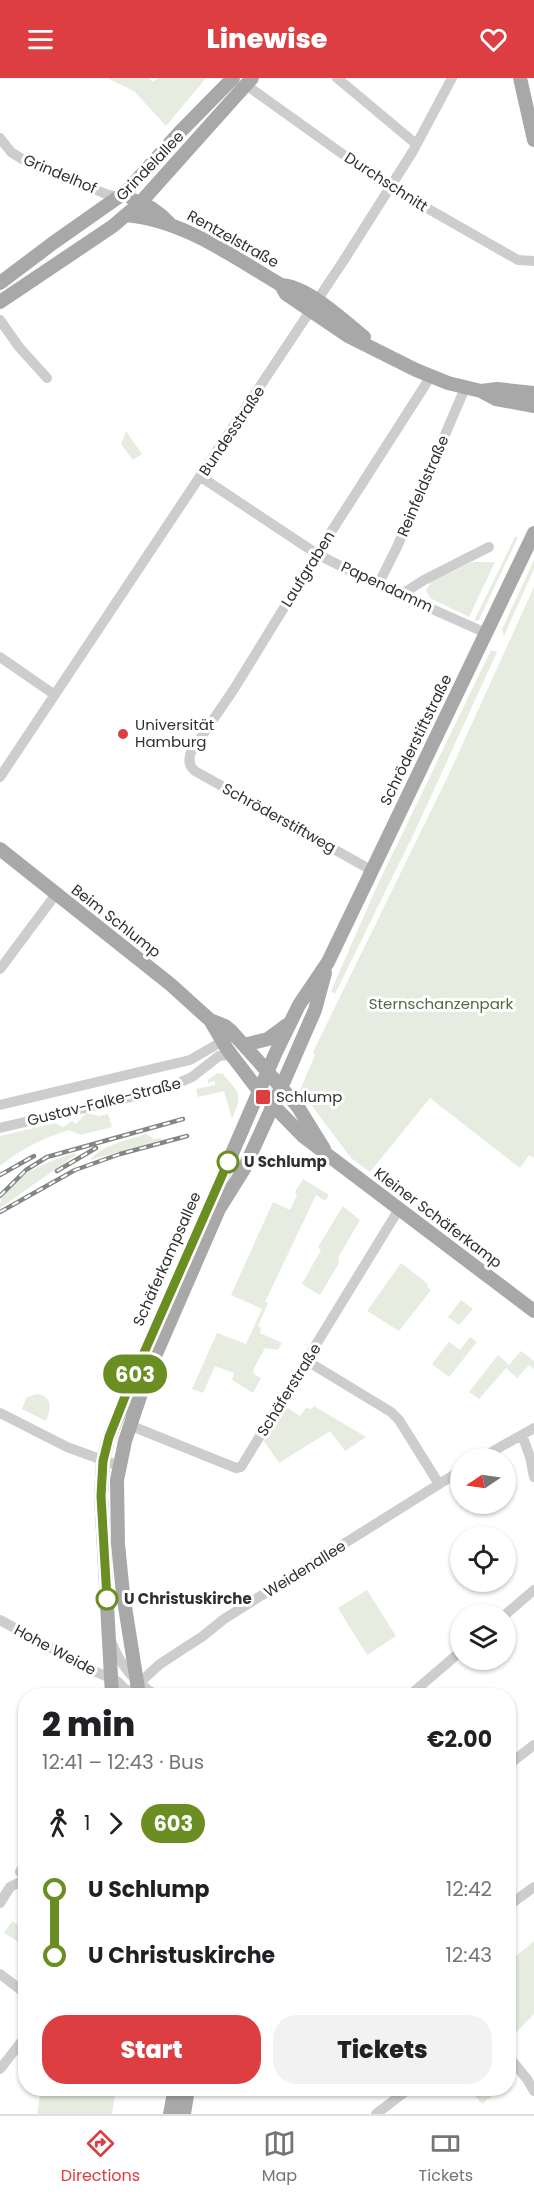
<!DOCTYPE html>
<html lang="en">
<head>
<meta charset="utf-8">
<style>
	:root { --surface:#fff; --page:#f2f2f2; --text:#202124; --muted:#757577; --line:#e0e0e0; --accent:#dc3e42 }
	body { margin:0; font-family:Poppins,sans-serif; background:var(--page); color:var(--text); height:100vh; display:flex; flex-direction:column; font-size:22px; white-space:nowrap }
	* { box-sizing:border-box; margin:0 }
	p { font-size:20px; color:var(--muted) }
	.icon { flex:none; width:33px; height:33px; fill:none; stroke:currentColor; stroke-width:2; stroke-linecap:round; stroke-linejoin:round }
	.map { position:relative; flex:1; overflow:hidden }
	.panel { position:absolute; left:18px; top:1610px; width:498px; height:408px; display:flex; flex-direction:column; background:var(--surface); border-radius:24px; box-shadow:0 2px 4px #0004 }
	.panel>* { flex:none }
	.badge { padding:0 12px; border-radius:20px; font-size:21px; line-height:39px }
	.needle { width:39px; rotate:257deg }
	.buttons { position:absolute; left:450px; top:1370px; display:grid; gap:12px }
	.buttons a { display:grid; place-items:center; width:66px; height:66px; border-radius:50%; background:var(--surface); box-shadow:0 2px 4px #0004; font-size:30px }
	.map>.badge { position:absolute; translate:-50% -50%; box-shadow:0 0 0 3px #fff }
	.legs { display:flex; align-items:center; gap:9px; height:66px; padding:0 24px; font-size:20px }
	.legs p { margin-inline-start:auto }
	.summary { display:flex; align-items:center; justify-content:space-between; height:102px; padding:0 24px }
	h1 { font-size:33px; font-weight:800; line-height:45px }
	.action { display:flex; gap:12px; margin-top:auto; padding:12px 24px }
	.action a { flex:1; height:69px; border-radius:24px; background:var(--accent); color:#fff; font-size:24px; font-weight:800; line-height:69px; text-align:center }
	.action a+a { background:var(--page); color:var(--text) }
	ul { padding:0 24px; list-style:none }
	li { display:flex; align-items:center; gap:21px; height:66px; font-size:22px }
	li i { display:grid; place-items:center; width:9px; height:100%; margin:0 8px; background:currentColor }
	li i::after { content:''; width:15px; height:15px; margin:-8px; border:4px solid; border-radius:50%; background:var(--surface) }
	li p { margin-inline-start:auto }
	li:first-child i { background:linear-gradient(#0000 50%,currentColor 0) }
	li:last-child i { background:linear-gradient(currentColor 50%,#0000 0) }
	header { display:flex; justify-content:space-between; align-items:center; height:78px; padding:0 24px; background:var(--accent); color:#fff; font-size:27px; font-weight:800 }
	.tabs { display:flex; justify-content:space-around; align-items:center; height:84px; border-top:2px solid var(--line); background:var(--surface); font-size:16px; color:var(--muted) }
	.tabs a { display:grid; justify-items:center; gap:3px }
	.tabs .selected { color:var(--accent) }
	.map>svg:first-child { display:block }
</style>
</head>
<body>
<header><svg class="icon" aria-label="menu" viewBox="0 0 24 24"><path d="M4 6h16M4 12h16M4 18h16"/></svg>Linewise<svg class="icon" aria-label="heart" viewBox="0 0 24 24"><path d="M12 20l-8-8c-3-5 5-10 8-4 3-6 11-1 8 4z"/></svg></header>
<div class="map">
<svg width="534" height="2036" viewBox="0 0 534 2036">
	<rect width="100%" height="100%" fill="#fff"/>
	<path fill="#e6ecdf" d="M107,0H149L153,4L158,0H206L166,48L134,13Z
		M126,353L142,376L133,382L121,366Z
		M515,459H518L479,542L474,543Z
		M534,482V491L504,558L502,551Z
		M472,484H495L469,539L430,520L426,512L431,504Z
		M534,509V1080L529,1077L520,1090L430,1020L370,1094L351,1080L300,1012L315,977L313,974L448,698Z
		M491,572L497,574L416,751L335,916L331,913L378,806Z
		M217,995L223,996C240,1017 243,1015 232,1041L224,1013L198,1019L196,1011L215,1007V1003L208,1005V1002Z
		M86,1035L99,1038L108,1036L112,1049L81,1057L69,1052C43,1060 21,1071 0,1088V1058L55,1045L63,1049L72,1043L76,1046Z
		M146,1056L154,1061L161,1060V1062L90,1082C101,1067 129,1062 146,1056Z
		M75,1075L76,1077L0,1130C0,1102 52,1081 75,1075Z
		M303,1101L329,1117L325,1123L316,1117L265,1224L268,1225L258,1248L261,1250L260,1255L282,1265L278,1272L265,1270L254,1290L253,1295L261,1300L253,1315L232,1302L234,1295L215,1288L203,1315L192,1311L217,1255L246,1266L262,1231L231,1217L273,1124L290,1132L297,1117L295,1114Z
		M343,1128L360,1142L338,1180L339,1185L320,1217L302,1206L321,1172L318,1169Z
		M401,1185L428,1206L427,1209L431,1212L399,1253L367,1233Z
		M461,1222L473,1231L459,1247L448,1239Z
		M470,1259L477,1264L449,1299L432,1286L449,1264L460,1272Z
		M521,1273L534,1283V1291L529,1287L517,1300L506,1290L479,1321L469,1314L498,1277L509,1287Z
		M36,1316C53,1318 51,1330 46,1343L22,1331L26,1320Z
		M314,1328L366,1359L345,1373L330,1353L279,1385L264,1363L286,1329L300,1338L306,1330L311,1331Z
		M367,1512L396,1558L367,1577L338,1530Z
		M12,1843L25,1851V1868L4,1855Z
		M534,1863V1936L509,1962V1884Z
		M41,2010H116L112,2036H37Z
		M469,2010H502L482,2026Z"/>
	<g fill="none" stroke-linecap="round" stroke-linejoin="round">
		<path stroke="#cdcdcd" stroke-width="10" d="M337,0L416,66
			M246,7L383,105L518,182L534,183
			M0,60L11,74L22,81L106,116L119,119
			M0,242L19,269L47,300
			M201,399L317,476L378,507L486,555
			M378,507L397,469L465,310
			M402,516L424,502L489,469
			M0,579L55,617
			M0,699L344,182L413,73L452,0
			M371,792L195,693C189,688 188,682 191,674L234,611L317,476L431,298
			M0,891L56,816
			M0,1027L190,982L228,960
			M0,1050L165,1011L192,999L219,978L228,977L235,981
			M307,1283L391,1334L399,1342L439,1406
			M0,1335L67,1369L119,1388
			M129,1347L236,1390L241,1389L399,1131
			M522,1357L530,1379L534,1399
			M481,1380L534,1350
			M506,1536L534,1512
			M0,1542L87,1590L117,1603L131,1617
			M111,1563C121,1588 133,1603 156,1617
			M126,1617L160,1586L203,1558L224,1541L460,1393
			M410,1617L460,1574
			M508,1687L534,1667
			M26,1784L20,1794L26,1800
			M0,1825L10,1809L26,1801
			M508,1828L534,1809
			M0,1896L26,1916
			M508,1978L527,2001L534,2013
			M0,1991L26,1958
			M376,2036L410,2010"/>
		<path stroke="#a8a8a8" stroke-width="14" d="M520,0L534,62
			M133,122C148,126 159,134 169,145
			M126,137C183,142 232,178 281,207L286,216L348,258L416,292L448,305L481,313L496,321L534,328
			M0,205L53,165L127,113L180,54L233,0
			M281,207C307,208 343,242 364,259
			M0,224L113,148L141,124L252,0
			M481,313L497,311L534,315
			M0,771L170,906L201,934L210,942L227,971L259,1013L304,1059L534,1233
			M210,942L225,948L231,953L259,984L298,1029L324,1071
			M244,967L268,961L287,947
			M112,1617L101,1418L103,1383L109,1359L276,974L299,927L328,884L534,455
			M139,1617L123,1516L118,1466L117,1402L125,1363L149,1292L219,1131L244,1091L281,1010L315,932L325,895
			M170,2036L175,2010
			M184,2036L188,2010"/>
		<g stroke="#858585" stroke-width="4.5">
			<path id="rail" d="M57,1093L96,1070
				M0,1097L34,1078
				M0,1118L26,1092L47,1079L183,1041
				M0,1134L75,1092L120,1076L187,1058"/>
		</g>
		<use href="#rail" stroke="#fff" stroke-width="2" stroke-dasharray="7" stroke-linecap="butt"/>
	</g>
	<g fill="none" stroke-linecap="round" stroke-linejoin="round">
		<g stroke="#fff" stroke-width="14">
			<path id="line-1" d="M107,1521L101,1418L103,1383L109,1359L128,1311L228,1084"/>
		</g>
		<use href="#line-1" stroke="#6b8e23" stroke-width="9"/>
	</g>
	<g fill="#dc3e42" stroke="#fff" stroke-width="2">
		<circle cx="123" cy="656" r="6"/>
		<rect x="255" y="1011" width="16" height="16" rx="3"/>
	</g>
	<g fill="#fff" stroke="#6b8e23" stroke-width="3">
		<circle cx="228" cy="1084" r="10"/>
		<circle cx="107" cy="1521" r="10"/>
	</g>
	<g text-anchor="middle" stroke-width="6" stroke-linejoin="round" paint-order="stroke">
		<g font-size="15" fill="#303030" stroke="#fff">
			<text transform="translate(150 88) rotate(-46)" y="5">Grindelallee</text>
			<text transform="translate(60 96) rotate(23)" y="5">Grindelhof</text>
			<text transform="translate(386 104) rotate(33)" y="5">Durchschnitt</text>
			<text transform="translate(233 161) rotate(29)" y="5">Rentzelstraße</text>
			<text transform="translate(232 353) rotate(-56)" y="5">Bundesstraße</text>
			<text transform="translate(423 408) rotate(-67)" y="5">Reinfeldstraße</text>
			<text transform="translate(308 491) rotate(-58)" y="5">Laufgraben</text>
			<text transform="translate(387 509) rotate(25)" y="5">Papendamm</text>
			<text transform="translate(416 662) rotate(-64)" y="5">Schröderstiftstraße</text>
			<text transform="translate(279 740) rotate(29)" y="5">Schröderstiftweg</text>
			<text transform="translate(116 843) rotate(38)" y="5">Beim Schlump</text>
			<text transform="translate(104 1024) rotate(-14)" y="5">Gustav-Falke-Straße</text>
			<text transform="translate(438 1140) rotate(37)" y="5">Kleiner Schäferkamp</text>
			<text transform="translate(167 1181) rotate(-66)" y="5">Schäferkampsallee</text>
			<text transform="translate(289 1312) rotate(-58)" y="5">Schäferstraße</text>
			<text transform="translate(305 1491) rotate(-32)" y="5">Weidenallee</text>
			<text transform="translate(55 1572) rotate(28)" y="5">Hohe Weide</text>
		</g>
		<g font-size="15" fill="#303030" stroke="#fff" text-anchor="start">
			<text x="135" y="652">Universität<tspan x="135" dy="17">Hamburg</tspan></text>
			<text x="276" y="1024">Schlump</text>
		</g>
		<g font-size="15" fill="#526a40" stroke="#fff">
			<text x="441" y="931">Sternschanzenpark</text>
		</g>
		<g font-size="15" font-weight="bold" fill="#303030" stroke="#fff" text-anchor="start">
			<text x="244" y="1089">U Schlump</text>
			<text x="124" y="1526">U Christuskirche</text>
		</g>
	</g>
</svg>
<div class="buttons">
<a><svg class="needle" viewBox="-14 -14 28 28"><path d="M0-13l5 13h-10z" fill="#e53935"/><path d="M0 13l5-13h-10z" fill="#757577"/></svg></a>
<a><svg class="icon" aria-label="locate" viewBox="0 0 24 24"><circle cx="12" cy="12" r="6"/><path d="M12 2v4M12 18v4M2 12h4M18 12h4"/></svg></a>
<a><svg class="icon" aria-label="layers" viewBox="0 0 24 24"><path d="M12 4l9 5-9 5-9-5zM3 14l9 5 9-5"/></svg></a>
</div>
<b class="badge" style="left:135px;top:1296px;background:#6b8e23;color:#fff">603</b>
<section class="panel">
<div class="summary"><div><h1>2 min</h1><p>12:41 – 12:43 · Bus</p></div><b>€2.00</b></div>
<div class="legs"><svg class="icon" aria-label="walk" viewBox="0 0 24 24"><circle cx="13" cy="4" r="2"/><path d="M13 8l-2 6 4 7M11 14l-3 7M7 12l3-4h3l4 4"/></svg>1<svg class="icon" aria-label="forward" viewBox="0 0 24 24"><path d="M9 5l7 7-7 7"/></svg><b class="badge" style="background:#6b8e23;color:#fff">603</b></div>
<ul>
<li><i style="color:#6b8e23"></i><b>U Schlump</b><p>12:42</p></li>
<li><i style="color:#6b8e23"></i><b>U Christuskirche</b><p>12:43</p></li>
</ul>
<div class="action"><a>Start</a><a>Tickets</a></div>
</section>
</div>
<nav class="tabs">
<a class="selected"><svg class="icon" aria-label="directions" viewBox="0 0 24 24"><path d="M12 3l9 9-9 9-9-9zM9 14v-3h6M13 9l2 2-2 2"/></svg>Directions</a>
<a><svg class="icon" aria-label="map" viewBox="0 0 24 24"><path d="M3 6l6-2 6 2 6-2v14l-6 2-6-2-6 2zM9 4v14M15 6v14"/></svg>Map</a>
<a><svg class="icon" aria-label="tickets" viewBox="0 0 24 24"><path d="M3 7h18v10H3zM15 7v10"/></svg>Tickets</a>
</nav>
</body>
</html>
